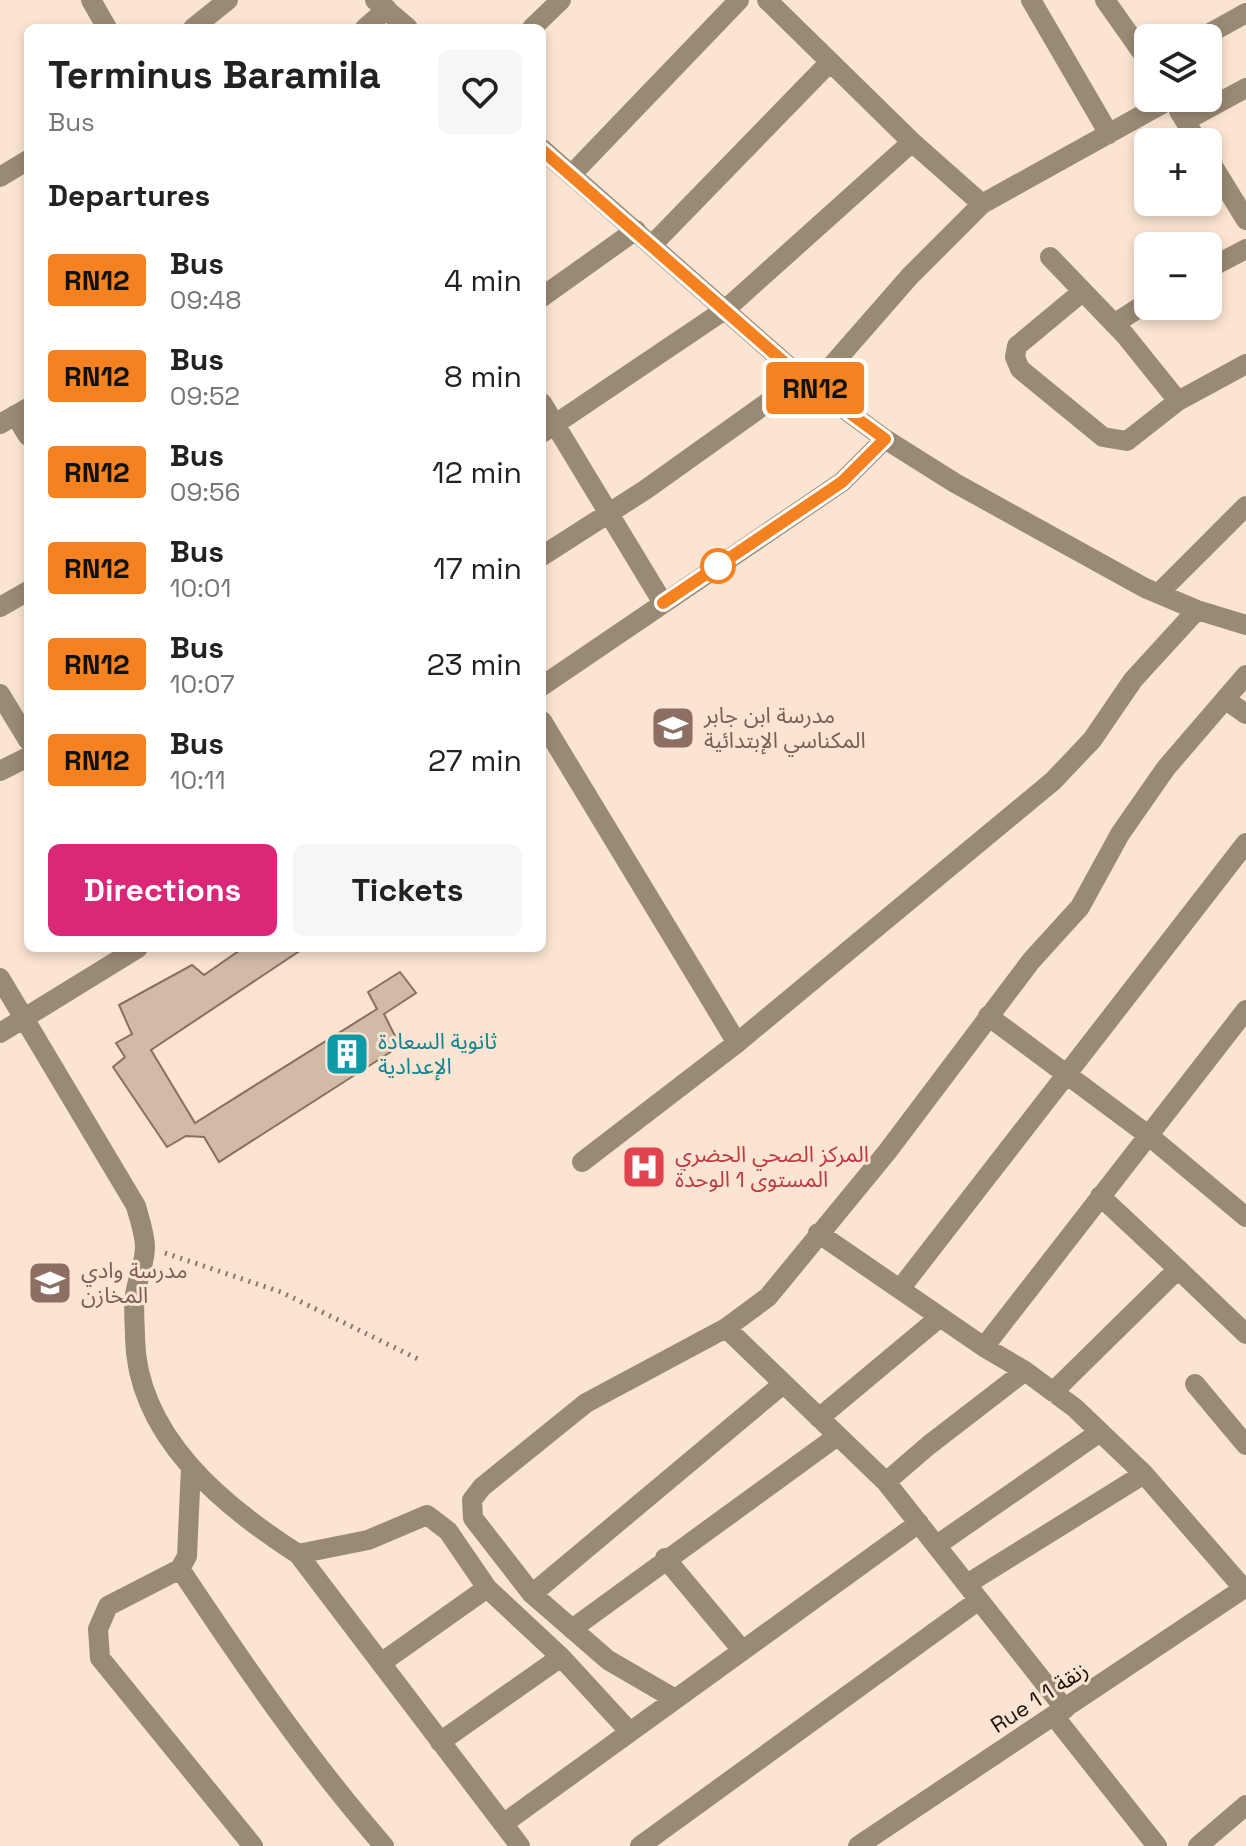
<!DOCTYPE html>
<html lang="en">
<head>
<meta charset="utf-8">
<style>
	:root { --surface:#fff; --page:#f6f6f6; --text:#222; --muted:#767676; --accent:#db2777 }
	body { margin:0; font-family:"Space Grotesk","Noto Sans Arabic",sans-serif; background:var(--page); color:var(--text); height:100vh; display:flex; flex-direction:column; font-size:30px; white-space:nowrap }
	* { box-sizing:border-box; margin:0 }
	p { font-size:26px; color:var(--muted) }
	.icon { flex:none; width:44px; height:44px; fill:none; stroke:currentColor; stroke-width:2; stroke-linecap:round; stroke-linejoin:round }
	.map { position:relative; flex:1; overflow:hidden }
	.side { position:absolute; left:24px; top:24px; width:522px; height:928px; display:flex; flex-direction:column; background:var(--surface); border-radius:12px; box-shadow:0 4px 12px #0003 }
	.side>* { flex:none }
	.badge { padding:0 16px; border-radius:6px; font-size:28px; line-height:52px }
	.buttons { position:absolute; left:1134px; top:24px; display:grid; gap:16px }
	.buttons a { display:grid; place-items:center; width:88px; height:88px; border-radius:12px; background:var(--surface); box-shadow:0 4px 12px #0003; font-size:40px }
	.map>.badge { position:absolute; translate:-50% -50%; box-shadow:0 0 0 4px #fff }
	h2 { padding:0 24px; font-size:30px; line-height:72px }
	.round { display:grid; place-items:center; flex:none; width:84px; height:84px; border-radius:12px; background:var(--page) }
	.head { display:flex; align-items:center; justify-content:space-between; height:136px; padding:0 24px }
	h1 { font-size:38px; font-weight:800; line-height:60px }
	.button { display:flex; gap:16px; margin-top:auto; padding:16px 24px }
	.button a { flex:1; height:92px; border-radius:12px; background:var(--accent); color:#fff; font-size:32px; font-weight:800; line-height:92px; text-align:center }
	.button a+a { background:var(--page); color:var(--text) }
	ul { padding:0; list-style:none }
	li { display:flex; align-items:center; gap:24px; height:96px; padding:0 24px }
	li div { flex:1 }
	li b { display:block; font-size:30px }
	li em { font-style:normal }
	li .badge { min-width:88px; font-weight:700; text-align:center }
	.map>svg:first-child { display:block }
</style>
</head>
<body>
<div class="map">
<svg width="1246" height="1846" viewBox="0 0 1246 1846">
	<rect width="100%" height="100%" fill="#fbe4d1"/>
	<path fill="#d2baa9" stroke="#867061" stroke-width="2" d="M243,948H304L151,1050L195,1123L377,1009L368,992L400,972L416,993L384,1014L400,1046L219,1162L204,1137L186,1136L167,1147L113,1067L125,1057L116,1043L132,1034L119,1005L192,965L204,975Z"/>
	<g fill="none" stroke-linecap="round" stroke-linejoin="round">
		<path stroke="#87776b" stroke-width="5" stroke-dasharray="2 6" stroke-linecap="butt" d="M165,1253L281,1292L422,1361"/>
		<path stroke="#998a74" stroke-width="20" d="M91,0L107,28
			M375,0L408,28
			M767,0L912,142L982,204
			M1031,0L1109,134
			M1105,0L1148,61
			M193,28L228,0
			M365,28L387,9
			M532,28L561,0
			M1201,38L1246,13
			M1179,111L1198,142
			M1185,121L1246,88
			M542,149L802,378L885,439L955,483L1145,588L1197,610L1246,625
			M1208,158L1246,220
			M573,173L739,0
			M0,177L28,160
			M652,245L830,62
			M1050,257L1125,335L1178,401
			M1208,269L1246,249
			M1082,292L1017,346L1015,357L1020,369L1103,437L1127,441L1178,401L1246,364
			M542,297L636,230
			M1114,324L1148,302
			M813,387L910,276L982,204L1171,99
			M542,403L663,603
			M15,415L28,436
			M0,424L28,408
			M542,433L726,309L912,142
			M542,556L645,490L802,378
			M1159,593L1246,506
			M0,607L28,591
			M542,686L842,482L885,439
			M0,694L28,740
			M1226,700L1246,714
			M542,721L737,1043
			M0,771L28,757
			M0,978L136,1206C139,1218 145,1234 145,1247C145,1263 137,1280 135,1295C133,1309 135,1324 135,1338C137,1436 223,1506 298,1554L520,1846
			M988,1016L1148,1135L1246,1217
			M0,1033L138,948
			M582,1162L737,1043L1053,781L1092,740L1133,680L1197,610
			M1100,1196L1178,1269
			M818,1233L984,1347L1025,1371L1075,1408L1144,1474L1244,1589
			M900,1289L1246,843
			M726,1328L886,1482L1065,1709
			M984,1347L1246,1010
			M1195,1384L1246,1445
			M1053,1392L1178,1269L1246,1334
			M819,1418L940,1317
			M191,1467L187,1556L180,1569L108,1606L98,1629L100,1658L253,1846
			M886,1482L929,1445L1025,1371
			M937,1545L1100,1432
			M298,1554L368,1540L427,1515L448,1531L487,1588L561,1657L629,1731
			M665,1558L742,1650
			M180,1569C244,1665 308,1759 384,1846
			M967,1584L1144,1474
			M532,1594L783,1384
			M572,1629L836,1437
			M381,1663L487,1588
			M675,1699L608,1660L532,1594L473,1518L472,1500L482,1487L586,1403L726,1328L768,1297L887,1152L1031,961L1080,907L1120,834L1166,768L1246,675
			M1054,1716L1157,1846
			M440,1742L561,1657
			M503,1824L919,1523
			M640,1846L979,1600
			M858,1846L1246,1587
			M1198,1846L1246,1805"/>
	</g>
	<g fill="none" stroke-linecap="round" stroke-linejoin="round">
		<g stroke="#fff" stroke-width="18">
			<path id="line" d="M542,150L802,378L885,439L842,482L663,603"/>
		</g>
		<use href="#line" stroke="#f58220" stroke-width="12"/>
	</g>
	<defs>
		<g id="school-square" transform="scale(2.3)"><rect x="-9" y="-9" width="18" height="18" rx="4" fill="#8d6e63" stroke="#fbe4d1"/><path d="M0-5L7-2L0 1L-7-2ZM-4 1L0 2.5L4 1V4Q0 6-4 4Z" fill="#fff"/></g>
		<g id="building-square" transform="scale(2.3)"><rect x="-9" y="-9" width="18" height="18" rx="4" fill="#0f9aa8" stroke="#fbe4d1"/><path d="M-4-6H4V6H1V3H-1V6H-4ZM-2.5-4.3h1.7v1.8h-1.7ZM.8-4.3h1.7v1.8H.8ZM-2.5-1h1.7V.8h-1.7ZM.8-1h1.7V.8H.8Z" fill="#fff"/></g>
		<g id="hospital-square" transform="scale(2.3)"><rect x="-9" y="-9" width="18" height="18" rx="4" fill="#e0444e" stroke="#fbe4d1"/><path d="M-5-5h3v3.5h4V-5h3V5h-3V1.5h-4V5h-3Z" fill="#fff"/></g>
	</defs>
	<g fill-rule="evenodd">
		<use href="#school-square" x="673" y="728"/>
		<use href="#building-square" x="347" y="1054"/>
		<use href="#hospital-square" x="644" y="1167"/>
		<use href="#school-square" x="50" y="1283"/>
	</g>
	<circle fill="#fff" stroke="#f58220" stroke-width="4" cx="718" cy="566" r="16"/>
	<g text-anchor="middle" stroke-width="6" stroke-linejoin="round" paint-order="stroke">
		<g font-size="22" fill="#785e54" stroke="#fbe4d1" text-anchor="start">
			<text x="704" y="723">مدرسة ابن جابر<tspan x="704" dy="25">المكناسي الإبتدائية</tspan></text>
			<text x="81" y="1278">مدرسة وادي<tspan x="81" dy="25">المخازن</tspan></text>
		</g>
		<g font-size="22" fill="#0d838f" stroke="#fbe4d1" text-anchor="start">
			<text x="378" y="1049">ثانوية السعادة<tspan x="378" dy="25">الإعدادية</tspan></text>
		</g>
		<g font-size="22" fill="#be3a42" stroke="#fbe4d1" text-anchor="start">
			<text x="675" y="1162">المركز الصحي الحضري<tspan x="675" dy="25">المستوى 1 الوحدة</tspan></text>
		</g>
		<g font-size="22" fill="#1c140e" stroke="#fbe4d1">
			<text transform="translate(1039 1697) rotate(-33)" y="8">Rue 1 زنقة 1</text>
		</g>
	</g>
</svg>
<div class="buttons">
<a><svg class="icon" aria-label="layers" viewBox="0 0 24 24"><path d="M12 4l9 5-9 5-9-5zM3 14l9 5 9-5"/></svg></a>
<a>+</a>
<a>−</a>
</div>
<b class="badge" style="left:815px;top:388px;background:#f58220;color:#111">RN12</b>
<section class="side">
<div class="head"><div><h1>Terminus Baramila</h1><p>Bus</p></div><a class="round"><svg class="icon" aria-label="heart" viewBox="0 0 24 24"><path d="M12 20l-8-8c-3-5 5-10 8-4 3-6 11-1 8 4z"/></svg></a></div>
<h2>Departures</h2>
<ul>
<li><span class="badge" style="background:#f58220;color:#111">RN12</span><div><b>Bus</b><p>09:48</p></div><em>4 min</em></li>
<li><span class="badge" style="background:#f58220;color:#111">RN12</span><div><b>Bus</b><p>09:52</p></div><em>8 min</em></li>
<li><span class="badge" style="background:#f58220;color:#111">RN12</span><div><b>Bus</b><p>09:56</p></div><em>12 min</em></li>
<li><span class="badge" style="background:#f58220;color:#111">RN12</span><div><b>Bus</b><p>10:01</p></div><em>17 min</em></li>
<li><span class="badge" style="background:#f58220;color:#111">RN12</span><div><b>Bus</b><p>10:07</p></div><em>23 min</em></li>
<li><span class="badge" style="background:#f58220;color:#111">RN12</span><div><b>Bus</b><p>10:11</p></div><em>27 min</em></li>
</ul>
<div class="button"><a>Directions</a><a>Tickets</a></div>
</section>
</div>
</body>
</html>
